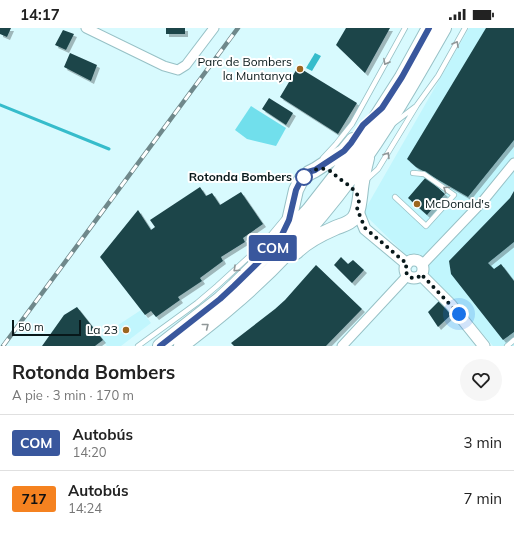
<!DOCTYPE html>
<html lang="es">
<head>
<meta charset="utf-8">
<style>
	:root { --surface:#fff; --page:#f6f6f6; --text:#222; --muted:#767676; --line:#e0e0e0 }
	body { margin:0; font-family:Mulish,sans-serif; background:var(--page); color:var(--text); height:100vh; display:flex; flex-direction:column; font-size:15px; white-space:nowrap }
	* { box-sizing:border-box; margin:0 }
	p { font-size:13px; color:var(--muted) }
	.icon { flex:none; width:22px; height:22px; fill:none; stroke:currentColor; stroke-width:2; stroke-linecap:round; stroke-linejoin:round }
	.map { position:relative; height:318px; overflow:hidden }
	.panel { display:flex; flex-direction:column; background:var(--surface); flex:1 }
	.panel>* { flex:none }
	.badge { padding:0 8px; border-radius:3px; font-size:14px; line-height:26px }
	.scale { position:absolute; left:12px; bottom:10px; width:69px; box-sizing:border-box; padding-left:4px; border:2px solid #08181a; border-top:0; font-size:11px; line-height:14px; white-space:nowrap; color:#08181a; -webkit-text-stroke:3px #fff; paint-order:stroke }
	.you { position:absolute; width:20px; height:20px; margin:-10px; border:3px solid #fff; border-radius:50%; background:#1a73e8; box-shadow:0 0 0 6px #1a73e833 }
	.map>.badge { position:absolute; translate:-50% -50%; box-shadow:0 0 0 2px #fff }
	.round { display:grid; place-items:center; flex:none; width:42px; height:42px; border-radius:21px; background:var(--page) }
	.overview { display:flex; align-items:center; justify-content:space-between; height:68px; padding:0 12px }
	h1 { font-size:19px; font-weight:700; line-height:30px }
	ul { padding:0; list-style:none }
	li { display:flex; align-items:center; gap:12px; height:56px; padding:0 12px; border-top:1px solid var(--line) }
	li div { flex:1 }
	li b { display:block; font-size:15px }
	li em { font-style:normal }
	li .badge { min-width:44px; font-weight:700; text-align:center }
	.status { display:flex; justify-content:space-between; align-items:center; height:28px; padding:0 20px; background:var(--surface); direction:ltr }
	.status svg { height:11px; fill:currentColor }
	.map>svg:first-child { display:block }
</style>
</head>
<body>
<div class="status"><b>14:17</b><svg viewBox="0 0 49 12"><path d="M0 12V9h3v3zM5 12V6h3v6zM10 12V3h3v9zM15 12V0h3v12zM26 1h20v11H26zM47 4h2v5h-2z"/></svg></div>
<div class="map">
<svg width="514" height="318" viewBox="0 0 514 318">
	<defs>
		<filter id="shadow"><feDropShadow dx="3" dy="3" stdDeviation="0" flood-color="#0004"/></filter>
	</defs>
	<rect width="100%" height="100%" fill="#d8fafe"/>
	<path fill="#c1f6fd" d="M469,0H514V318H493L449,266L410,231L363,185Z
		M141,282L151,295L121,318H107L100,309Z"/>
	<path fill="#71dfec" d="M251,78L286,100L276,118L247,111L235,102Z"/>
	<path fill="#36bccb" d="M315,25L321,28L312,43L306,40Z"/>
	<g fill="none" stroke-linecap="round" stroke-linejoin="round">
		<path stroke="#36bccb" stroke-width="3" d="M0,77L109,121"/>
	</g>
	<path fill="#1e454a" filter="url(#shadow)" d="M0,0H11L7,9L0,6Z
		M166,0H185V6H166Z
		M346,0H390L365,45L336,17Z
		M486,0H514V112L468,169L416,139L407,131Z
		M63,2L74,6L66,22L55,17Z
		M70,25L97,37L91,53L64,39Z
		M298,39L357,75L338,106L280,69Z
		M269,70L293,85L286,97L262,81Z
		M426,149L445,166L427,187L408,170Z
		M200,159L206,168L212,165L220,177L241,164L263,196L243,210L245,214L221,229L223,233L200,250L202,253L178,269L180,272L156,289L151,283L145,287L100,229L138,182L151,202L155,199L150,192Z
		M514,163V214L488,235L494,241L501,236L514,253V304L503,312L451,246L449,233L510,170Z
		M341,229L348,236L353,232L364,242L352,255L334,237Z
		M316,237L362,281L326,318H234L231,315L275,281L285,272Z
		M439,273L452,286L438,299L428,284Z
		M77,279L103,312L95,318H42L64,287Z"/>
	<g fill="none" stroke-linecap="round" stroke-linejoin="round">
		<g stroke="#97c1c6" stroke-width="6">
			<path id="service" d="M394,95L415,79
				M323,130L336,116L352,96L405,0
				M366,152L378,141L417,77L438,48L465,0
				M395,169L426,198L454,167L424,146L413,145
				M138,318L197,275L217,258L264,215L284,191
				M507,318L514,312"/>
		</g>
		<g stroke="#97c1c6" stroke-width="11">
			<path id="minor" d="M86,0L164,38L178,42L186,37L214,0
				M422,237L483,173L514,135
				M342,318L408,247"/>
		</g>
		<g stroke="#97c1c6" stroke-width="13">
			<path id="tertiary" d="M357,181L365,201L407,236
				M405 241a9 9 0 1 1 18 0a9 9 0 1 1-18 0Z
				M421,247L451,277L484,318"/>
		</g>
		<g stroke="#97c1c6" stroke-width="16">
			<path id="primary" d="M282,206L289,193L296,162L301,152L309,145L315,142L344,123L353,112
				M296,224C307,213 321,206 335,200C342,197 349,196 354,190C360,183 360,164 362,154C363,146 365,138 367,130
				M160,318L220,271L234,258L286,207L309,182L352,127L402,49L429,0
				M181,318C198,305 215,292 231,278C275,241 316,196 351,149C386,102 415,51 444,0"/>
		</g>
		<use href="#service" stroke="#fff" stroke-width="4.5"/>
		<use href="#minor" stroke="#fff" stroke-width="9"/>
		<use href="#tertiary" stroke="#fff" stroke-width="11"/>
		<use href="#primary" stroke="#fff" stroke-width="14"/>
		<g stroke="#6f888b" stroke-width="4.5">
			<path id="rail" d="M3,318L238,0"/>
		</g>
		<use href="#rail" stroke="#fff" stroke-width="3" stroke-dasharray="9" stroke-linecap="butt"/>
	</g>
	<defs><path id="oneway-chevron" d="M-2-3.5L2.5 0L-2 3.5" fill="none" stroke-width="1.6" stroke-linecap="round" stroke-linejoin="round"/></defs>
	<g stroke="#909798">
		<use href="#oneway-chevron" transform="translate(456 16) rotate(-61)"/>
		<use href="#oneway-chevron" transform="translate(386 34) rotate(119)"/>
		<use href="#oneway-chevron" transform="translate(387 127) rotate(-58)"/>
		<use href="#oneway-chevron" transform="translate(446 161) rotate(-145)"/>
		<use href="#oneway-chevron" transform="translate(236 241) rotate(137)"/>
		<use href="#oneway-chevron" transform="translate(206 298) rotate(-38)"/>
	</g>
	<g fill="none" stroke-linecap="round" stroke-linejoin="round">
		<g stroke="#fff" stroke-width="9">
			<path id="line" d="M160,318L220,271L234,258L278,215L289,192L296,162L301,152L308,144L315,142L344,123L351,115L363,97L382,80L402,49L429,0"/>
		</g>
		<use href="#line" stroke="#39579d" stroke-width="6"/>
		<path stroke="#08181a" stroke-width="4" stroke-dasharray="0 7.2" d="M304,149C310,142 321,138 330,143C334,146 338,150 343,153C353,161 363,167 357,181L365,200L407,236L405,242L408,248C413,251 418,251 421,246L459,286"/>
	</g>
	<g fill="#9c661f" stroke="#fff" stroke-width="1.5">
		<circle cx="300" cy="41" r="4"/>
		<circle cx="417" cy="176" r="4"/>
		<circle cx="126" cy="302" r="4"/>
	</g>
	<circle fill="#fff" stroke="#39579d" stroke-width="2" cx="304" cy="149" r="8"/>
	<g text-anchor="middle" stroke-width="4" stroke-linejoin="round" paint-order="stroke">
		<g font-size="12" fill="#08181a" stroke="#fff" text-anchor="end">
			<text x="292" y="38">Parc de Bombers<tspan x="292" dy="14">la Muntanya</tspan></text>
			<text x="425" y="180" text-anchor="start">McDonald's</text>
			<text x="118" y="306">La 23</text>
		</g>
		<g font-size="12" font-weight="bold" fill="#08181a" stroke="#fff" text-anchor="end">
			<text x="292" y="153">Rotonda Bombers</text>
		</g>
	</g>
</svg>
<div class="scale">50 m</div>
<div class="you" style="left:459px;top:286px"></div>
<b class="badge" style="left:273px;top:220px;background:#39579d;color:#fff">COM</b>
</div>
<section class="panel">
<div class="overview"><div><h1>Rotonda Bombers</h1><p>A pie · 3 min · 170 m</p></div><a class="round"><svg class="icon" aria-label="heart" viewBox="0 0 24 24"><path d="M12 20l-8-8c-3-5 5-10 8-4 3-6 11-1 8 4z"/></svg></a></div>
<ul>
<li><span class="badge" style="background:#39579d;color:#fff">COM</span><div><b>Autobús</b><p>14:20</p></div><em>3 min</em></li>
<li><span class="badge" style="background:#f58220;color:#111">717</span><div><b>Autobús</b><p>14:24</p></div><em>7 min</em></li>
</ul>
</section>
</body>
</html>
